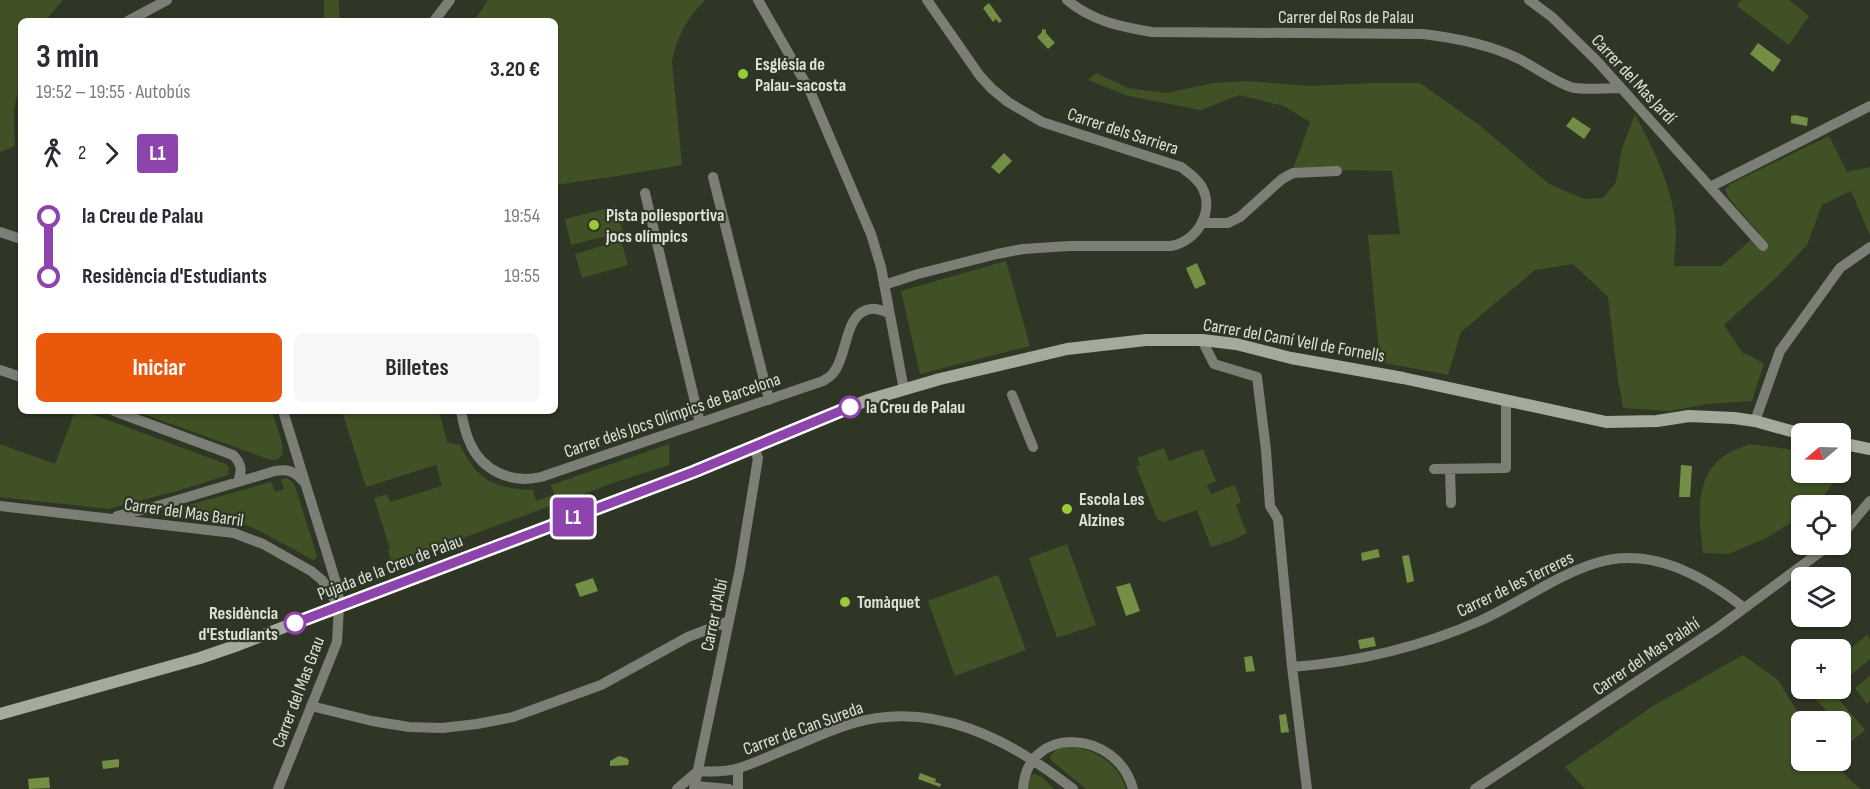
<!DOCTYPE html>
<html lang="es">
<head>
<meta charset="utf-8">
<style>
	:root { --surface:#fff; --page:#f7f7f7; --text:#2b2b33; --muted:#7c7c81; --accent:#ea580c }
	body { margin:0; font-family:"Sofia Sans Condensed",sans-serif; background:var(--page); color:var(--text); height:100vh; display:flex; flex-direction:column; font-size:22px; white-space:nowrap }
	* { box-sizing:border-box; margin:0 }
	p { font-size:20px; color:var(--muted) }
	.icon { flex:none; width:33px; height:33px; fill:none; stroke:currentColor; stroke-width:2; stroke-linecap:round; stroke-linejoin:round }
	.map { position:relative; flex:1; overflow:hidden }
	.details { position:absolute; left:18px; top:18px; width:540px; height:396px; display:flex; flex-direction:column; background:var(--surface); border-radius:9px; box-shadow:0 2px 4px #0004 }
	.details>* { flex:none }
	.badge { padding:0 12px; border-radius:4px; font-size:21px; line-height:39px }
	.needle { width:39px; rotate:251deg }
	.fabs { position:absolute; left:1791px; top:423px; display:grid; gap:12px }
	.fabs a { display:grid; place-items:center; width:60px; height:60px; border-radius:9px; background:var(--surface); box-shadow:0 2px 4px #0004; font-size:30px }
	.map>.badge { position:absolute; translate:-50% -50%; box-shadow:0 0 0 3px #fff }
	.legs { display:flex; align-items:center; gap:9px; height:66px; padding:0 18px; font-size:20px }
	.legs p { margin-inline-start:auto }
	.head { display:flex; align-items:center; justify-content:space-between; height:102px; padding:0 18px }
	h1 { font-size:33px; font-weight:700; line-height:45px }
	.action { display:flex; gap:12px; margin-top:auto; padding:12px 18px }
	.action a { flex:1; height:69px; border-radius:9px; background:var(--accent); color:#fff; font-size:24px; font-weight:700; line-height:69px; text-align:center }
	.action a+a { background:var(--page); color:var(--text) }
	ul { padding:0 18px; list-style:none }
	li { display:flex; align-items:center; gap:21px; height:60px; font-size:22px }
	li i { display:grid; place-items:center; width:9px; height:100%; margin:0 8px; background:currentColor }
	li i::after { content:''; width:15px; height:15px; margin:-8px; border:4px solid; border-radius:50%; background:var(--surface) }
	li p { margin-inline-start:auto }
	li:first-child i { background:linear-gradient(#0000 50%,currentColor 0) }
	li:last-child i { background:linear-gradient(currentColor 50%,#0000 0) }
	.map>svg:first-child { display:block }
</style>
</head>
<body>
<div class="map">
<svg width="1870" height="789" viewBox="0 0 1870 789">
	<rect width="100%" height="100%" fill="#2f3625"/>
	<path fill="#405125" d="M0,0H63L45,21H21V75L14,112L15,146L0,152Z
		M324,0H339V15L341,21H324Z
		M488,0H705C688,17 676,37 672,62L682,165L611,177L555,185V21H472L476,18Z
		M1741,0H1789L1809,16L1789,45L1737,6Z
		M1096,73L1128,88L1167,93L1213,83L1247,81L1309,86L1373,83H1420L1478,124L1549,184L1584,199L1603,198L1616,182L1622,148L1635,115C1654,148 1676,196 1676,234C1676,245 1674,256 1674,266H1721L1759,233L1728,197L1725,190L1730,184L1829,136L1847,172L1870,167V236L1851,191L1822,205L1807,245L1778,276L1724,325L1742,352L1764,363L1752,401L1708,404L1670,411L1623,408L1618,380L1608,297L1573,264L1535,270L1461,332L1448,375L1380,362L1368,235L1400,234L1392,171L1293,169L1310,122L1284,106L1239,95L1201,110L1128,96L1088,80Z
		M616,206L623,232L571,245L565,219Z
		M621,240L628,265L582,278L575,254Z
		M1006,261L1030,346L920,374L901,291Z
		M75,411H84L226,464L229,467L228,475L177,491L108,509L0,497V444L55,464Z
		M135,411H272L282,443L283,454L278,459L271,460Z
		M342,411H439L447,442L460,445C479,482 493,488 533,490L536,501L554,494L551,485L669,444V465L616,482L392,564L388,550L390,549L374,498L387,494L390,502L442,486L436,465L366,487Z
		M1750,444L1801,451L1802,472L1835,473V481L1816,505L1802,506L1801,516L1767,538L1728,554L1703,553C1699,520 1693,478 1724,456C1731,451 1741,448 1750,444Z
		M1164,448L1169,461L1203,449L1216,481L1207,485L1211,494L1235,485L1241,502L1236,505L1247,533L1231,541L1211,547L1197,510L1163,522L1157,519L1136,466L1140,465L1137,458Z
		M286,478L293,482L295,486L316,553L317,557L313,560L254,528L240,524L171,516L166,513L168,511L271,482L275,492L284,489L281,480Z
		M1067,544L1096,625L1057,638L1029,558Z
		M998,575L1026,650L955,676L928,601Z
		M1867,635L1870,639V659L1846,679L1841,672V657Z
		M1743,655L1778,680L1803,721L1802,722V760L1834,761L1850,780L1861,789H1585L1565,767L1653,706Z
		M1870,676V701L1867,704L1855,688Z
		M1807,689H1830L1865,730L1851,742L1841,729L1840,722L1835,721Z
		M1066,747C1093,747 1118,762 1126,789H1086L1050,759L1051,755L1056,750Z
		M1035,774L1042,777L1054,789H1028L1031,775Z"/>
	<path fill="#738f45" d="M989,3L1002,21L999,23L996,19L993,22L983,8Z
		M1042,29L1046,30V33L1055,43L1048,49L1037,37L1042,32Z
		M1758,43L1781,60L1773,72L1750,54Z
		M1795,115L1808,118L1807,126L1791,123V116Z
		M1573,117L1591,129L1584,139L1566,126Z
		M1004,153L1012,161L999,174L991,167Z
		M1197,263L1206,284L1195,289L1186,268Z
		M1681,465L1692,466L1690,497H1679Z
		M1378,549L1380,557L1362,561L1361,553Z
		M1409,555L1414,581L1407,583L1402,556Z
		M593,578L598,591L580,597L575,584Z
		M1130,583L1140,611L1126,616L1116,587Z
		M1374,637L1376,646L1360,649L1358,640Z
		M1252,656L1255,671L1246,672L1244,657Z
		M1286,714L1289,732L1281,733L1279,715Z
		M619,756L627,758L629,761L628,765L610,766V761Z
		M119,759V767L103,769L102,761Z
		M920,773L936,779L935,782L941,784L940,787L918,779Z
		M49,777L50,788L29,789L28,779Z"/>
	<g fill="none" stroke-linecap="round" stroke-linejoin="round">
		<path stroke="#7b7f76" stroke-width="10" d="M758,0L810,91L871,234L881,267L904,390
			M1067,0C1092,21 1121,27 1152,32L1423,34C1456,38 1488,44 1517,58C1532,65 1561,86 1575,88C1589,90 1606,88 1621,88
			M1529,0L1552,17L1597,61L1763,246
			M128,21L167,0
			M434,21L450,0
			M713,177L769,400
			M1710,187L1870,106
			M645,193L700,423
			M1202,223H1228L1240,217L1282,179L1293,173L1337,171
			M0,232L21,239
			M884,285L918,274L997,254L1023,249L1069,246H1171C1197,241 1215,212 1202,187C1197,178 1189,173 1181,167L1042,122L1008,102L992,89L980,76L927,0
			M1202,340L1214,364L1257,377L1266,450L1270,506L1278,519L1292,667L1307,789
			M0,370L21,377
			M1012,395L1033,447
			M114,411L233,455C242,464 242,470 238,482
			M461,411C463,422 465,433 470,443C482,471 512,484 541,477L823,381C827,378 832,376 834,372C848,355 844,312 871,309C876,308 884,311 889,313
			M1755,421L1780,351L1840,268L1870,247
			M1434,469L1506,468V400
			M1450,469L1451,503
			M0,506L234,533L263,544L311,571L322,580L337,603
			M117,516L154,507L275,471C288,469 294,471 303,481
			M1840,537L1870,501
			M1292,667C1358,662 1421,647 1482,620C1519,603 1557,575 1596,563C1650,546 1702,575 1743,607
			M311,706L372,721L409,727L442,728L477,724L513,717L601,685L688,637L729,621
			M738,769V789
			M695,786L729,789
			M278,789L337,642L339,606L338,589L283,411
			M677,789L698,771C711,772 726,772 739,768C756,763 776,753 794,746C814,738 833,729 854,723C935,700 1011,740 1073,789
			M694,789L740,568L758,458L753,447
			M1023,789C1027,724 1117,729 1133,789
			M1475,789L1716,629L1831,544"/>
		<path stroke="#a4aa9c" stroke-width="12" d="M1840,443L1870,449
			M0,714L200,658L238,645L369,594L693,472L803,426L868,400L940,379L1067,349L1146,340H1202L1236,344L1291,358L1403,378L1606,422L1657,421L1689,416L1734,418L1755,421L1802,434"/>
	</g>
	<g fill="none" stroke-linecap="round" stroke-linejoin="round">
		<g stroke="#fff" stroke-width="14">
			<path id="line-1" d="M295,623L693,472L850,407"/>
		</g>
		<use href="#line-1" stroke="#8e44ad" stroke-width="9"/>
	</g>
	<g fill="#99cb36" stroke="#2f3625" stroke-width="2">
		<circle cx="743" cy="74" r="6"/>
		<circle cx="594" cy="225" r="6"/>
		<circle cx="1067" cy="509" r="6"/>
		<circle cx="845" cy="602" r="6"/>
	</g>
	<g fill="#fff" stroke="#8e44ad" stroke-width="3">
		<circle cx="850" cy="407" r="10"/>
		<circle cx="295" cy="623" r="10"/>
	</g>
	<g text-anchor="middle" stroke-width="4.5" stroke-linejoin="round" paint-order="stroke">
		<g font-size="18" fill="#dde2d7" stroke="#2f3625">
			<text x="1346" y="23">Carrer del Ros de Palau</text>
			<text transform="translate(1634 79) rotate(47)" y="6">Carrer del Mas Jardí</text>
			<text transform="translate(1123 131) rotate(18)" y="6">Carrer dels Sarriera</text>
			<text transform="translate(1294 340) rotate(10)" y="6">Carrer del Camí Vell de Fornells</text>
			<text transform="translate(672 415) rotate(-19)" y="6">Carrer dels Jocs Olímpics de Barcelona</text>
			<text transform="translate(184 512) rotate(8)" y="6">Carrer del Mas Barril</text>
			<text transform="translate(390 567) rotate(-21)" y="6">Pujada de la Creu de Palau</text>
			<text transform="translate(1515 584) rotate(-26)" y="6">Carrer de les Terreres</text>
			<text transform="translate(714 615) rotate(-78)" y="6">Carrer d'Albí</text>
			<text transform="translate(1646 656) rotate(-34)" y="6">Carrer del Mas Palahí</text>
			<text transform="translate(298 692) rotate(-69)" y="6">Carrer del Mas Grau</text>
			<text transform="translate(803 728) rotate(-20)" y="6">Carrer de Can Sureda</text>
		</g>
		<g font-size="18" font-weight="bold" fill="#dde2d7" stroke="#2f3625" text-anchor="start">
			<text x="755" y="70">Església de<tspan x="755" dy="21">Palau-sacosta</tspan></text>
			<text x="606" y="221">Pista poliesportiva<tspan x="606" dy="21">jocs olímpics</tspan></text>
			<text x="1079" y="505">Escola Les<tspan x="1079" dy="21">Alzines</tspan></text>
			<text x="857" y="608">Tomàquet</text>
		</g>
		<g font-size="18" font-weight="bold" fill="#dde2d7" stroke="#2f3625" text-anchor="start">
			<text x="866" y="413">la Creu de Palau</text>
			<text x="278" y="619" text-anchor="end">Residència<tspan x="278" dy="21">d'Estudiants</tspan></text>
		</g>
	</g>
</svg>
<div class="fabs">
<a><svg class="needle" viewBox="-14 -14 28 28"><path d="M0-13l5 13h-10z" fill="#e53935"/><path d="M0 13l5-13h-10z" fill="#7c7c81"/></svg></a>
<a><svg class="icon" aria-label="locate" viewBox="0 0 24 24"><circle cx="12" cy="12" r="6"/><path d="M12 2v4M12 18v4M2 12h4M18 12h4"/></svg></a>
<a><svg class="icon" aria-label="layers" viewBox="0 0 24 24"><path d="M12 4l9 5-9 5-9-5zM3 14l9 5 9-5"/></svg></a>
<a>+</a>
<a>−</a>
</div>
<b class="badge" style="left:573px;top:517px;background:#8e44ad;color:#fff">L1</b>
<section class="details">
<div class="head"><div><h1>3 min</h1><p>19:52 – 19:55 · Autobús</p></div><b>3.20 €</b></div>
<div class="legs"><svg class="icon" aria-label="walk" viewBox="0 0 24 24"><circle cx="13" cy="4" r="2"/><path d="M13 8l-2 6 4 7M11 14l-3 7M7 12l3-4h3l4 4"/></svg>2<svg class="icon" aria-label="forward" viewBox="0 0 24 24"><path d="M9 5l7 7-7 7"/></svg><b class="badge" style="background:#8e44ad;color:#fff">L1</b></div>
<ul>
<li><i style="color:#8e44ad"></i><b>la Creu de Palau</b><p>19:54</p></li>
<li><i style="color:#8e44ad"></i><b>Residència d'Estudiants</b><p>19:55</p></li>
</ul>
<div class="action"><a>Iniciar</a><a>Billetes</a></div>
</section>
</div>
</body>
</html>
